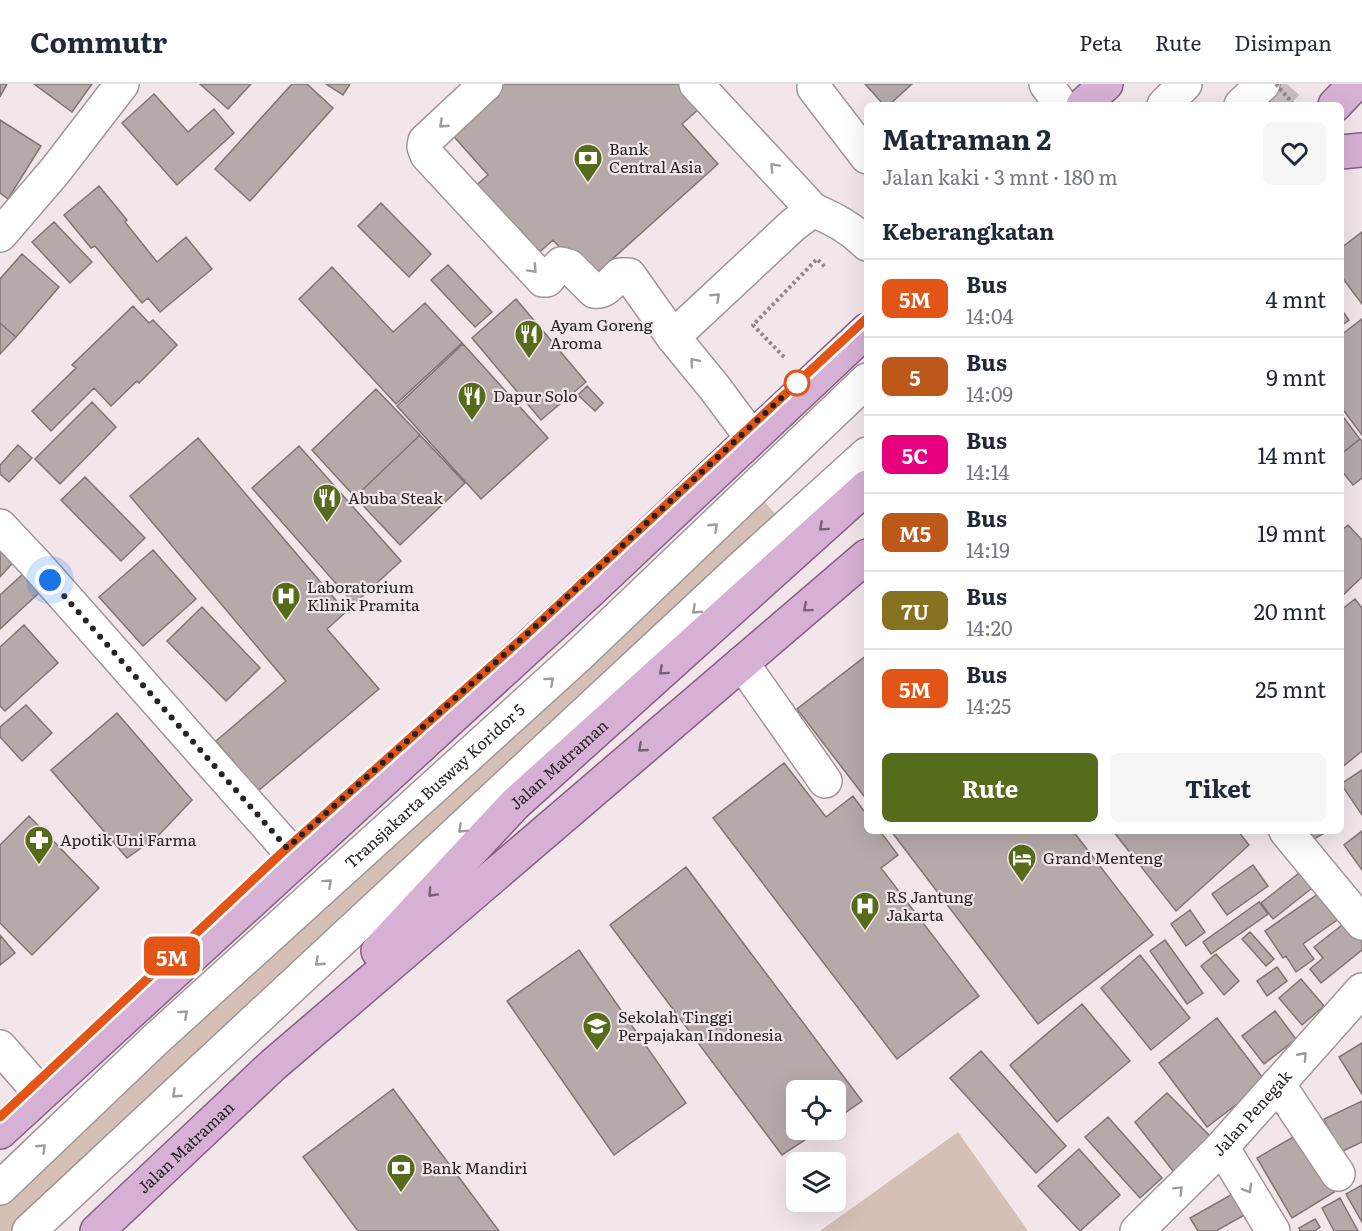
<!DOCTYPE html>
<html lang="id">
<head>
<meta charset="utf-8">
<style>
	:root { --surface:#fff; --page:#f6f6f7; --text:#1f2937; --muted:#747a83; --line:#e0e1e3; --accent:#576c1b }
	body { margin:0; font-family:Literata,serif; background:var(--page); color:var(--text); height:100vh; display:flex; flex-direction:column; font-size:22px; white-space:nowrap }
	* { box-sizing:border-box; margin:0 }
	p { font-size:20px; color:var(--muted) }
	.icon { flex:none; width:33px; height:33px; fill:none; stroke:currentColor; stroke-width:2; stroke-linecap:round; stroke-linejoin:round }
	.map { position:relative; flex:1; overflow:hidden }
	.side { position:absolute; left:864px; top:18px; width:480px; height:732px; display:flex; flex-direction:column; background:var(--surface); border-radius:9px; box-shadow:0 6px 24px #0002 }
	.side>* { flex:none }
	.badge { padding:0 12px; border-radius:9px; font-size:21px; line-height:39px }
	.controls { position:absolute; left:786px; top:996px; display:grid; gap:12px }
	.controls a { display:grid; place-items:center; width:60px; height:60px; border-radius:9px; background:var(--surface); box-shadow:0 6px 24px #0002; font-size:30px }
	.you { position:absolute; width:30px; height:30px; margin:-15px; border:4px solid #fff; border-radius:50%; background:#1a73e8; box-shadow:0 0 0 9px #1a73e833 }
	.map>.badge { position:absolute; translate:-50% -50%; box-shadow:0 0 0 3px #fff }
	h2 { padding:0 18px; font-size:22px; line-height:54px }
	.round { display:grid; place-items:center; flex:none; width:63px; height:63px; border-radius:9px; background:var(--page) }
	.headline { display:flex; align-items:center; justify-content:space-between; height:102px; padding:0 18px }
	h1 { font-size:28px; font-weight:700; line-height:45px }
	.cta { display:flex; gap:12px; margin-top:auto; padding:12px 18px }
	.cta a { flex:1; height:69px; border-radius:9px; background:var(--accent); color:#fff; font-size:24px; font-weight:700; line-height:69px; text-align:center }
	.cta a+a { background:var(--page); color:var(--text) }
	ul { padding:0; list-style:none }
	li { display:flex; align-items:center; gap:18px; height:78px; padding:0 18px; border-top:2px solid var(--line) }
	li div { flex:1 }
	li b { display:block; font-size:22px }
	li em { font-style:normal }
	li .badge { min-width:66px; font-weight:700; text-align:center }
	header { display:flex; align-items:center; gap:36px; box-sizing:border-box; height:84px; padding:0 30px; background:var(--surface); border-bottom:2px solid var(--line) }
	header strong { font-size:28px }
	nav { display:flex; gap:33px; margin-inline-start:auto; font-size:21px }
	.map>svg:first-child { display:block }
</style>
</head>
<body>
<header>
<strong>Commutr</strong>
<nav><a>Peta</a><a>Rute</a><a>Disimpan</a></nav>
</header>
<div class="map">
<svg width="1362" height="1147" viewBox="0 0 1362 1147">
	<rect width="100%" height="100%" fill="#f2e6ea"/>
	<path fill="#d6bfb5" d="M754,406L787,443L30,1147H0V1105Z
		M958,1048L1028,1147H820Z"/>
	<path fill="#b5aaa9" stroke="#807574" stroke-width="1.5" d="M0,0H7L0,13Z
		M34,0H92L72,28Z
		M200,0H251L228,25Z
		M292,0H307L333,24L250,117L215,85Z
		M326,0H350L343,11Z
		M501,0H681L701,23L682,40L718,80L589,196L553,156L533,174L471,106L488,91L449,47Z
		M865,0H912L889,21H884Z
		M154,10L188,48L214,25L234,49L177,101L122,39Z
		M0,36L41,62L8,115L0,109Z
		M99,102L127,136L125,138L157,178L186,153L212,185L160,228L148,214L142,219L95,162L91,164L64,131Z
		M381,119L431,170L409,193L358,142Z
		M54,138L92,178L70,199L32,158Z
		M1362,148V220L1341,192V164Z
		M22,170L59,203L16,253L0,239V195Z
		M448,181L492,228L475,243L431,196Z
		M332,183L393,248L425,219L462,259L396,320L299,215Z
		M516,215L586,298L541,336L472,254Z
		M133,222L149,239L153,236L177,261L139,299L137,297L111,322L94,304L51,347L32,327L76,284L72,281Z
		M1341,225L1349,236L1341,242Z
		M1362,235V351L1341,323V251Z
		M0,239L16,253L0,270Z
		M463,260L548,354L481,415L397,322Z
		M587,302L603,319L595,327L578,311Z
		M376,305L420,351L355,413L312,366Z
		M92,318L116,343L60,400L35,375Z
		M1341,330L1360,355L1341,370Z
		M420,351L465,399L400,461L355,413Z
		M198,354L346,528L327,545L379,605L258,707L216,657L286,597L130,412Z
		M1360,355L1362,357V394L1353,401L1341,386V370Z
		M18,361L32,374L9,398L0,390V381Z
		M299,362L401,477L354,520L252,404Z
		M85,393L145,454L121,477L61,416Z
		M1348,441L1362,456V493L1342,512L1341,447Z
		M0,458L18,473L0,493Z
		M153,466L196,515L143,562L99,513Z
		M24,489L41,507L0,545V511Z
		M1355,515L1362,524V667L1341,684V526Z
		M202,523L260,584L226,617L167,557Z
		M24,541L58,579L5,627L0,622V563Z
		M867,571V716L797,625Z
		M26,621L52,649L22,677L0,653V643Z
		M117,629L192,716L158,752L127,774L51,686Z
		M784,679L826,733L853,712L867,731V747H880L898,771L881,784L979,912L897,975L713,734Z
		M1362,686V731L1341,700Z
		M29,732L99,804L32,871L0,839V761Z
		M891,747H1073L1153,851L1038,940Z
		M1113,747H1238L1249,761L1176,827Z
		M1309,747H1328L1314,755Z
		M1362,747V786L1344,761Z
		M1253,781L1268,802L1227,831L1212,810Z
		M1308,782L1321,797L1273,835L1261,819Z
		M686,783L862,1017L836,1035V1006H796V1046H820L782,1071L610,841Z
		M1328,803L1350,827L1303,860L1314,875L1296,888L1286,872L1283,874L1265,847Z
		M1259,818L1268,830L1211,870L1203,858Z
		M1190,826L1205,848L1186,862L1171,840Z
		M1351,834L1362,848V866L1321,899L1310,885L1323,874L1314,863Z
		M1250,848L1274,875L1266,882L1242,855Z
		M0,851L15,869L0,881Z
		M1165,856L1203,909L1187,920L1150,867Z
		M579,866L686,1019L614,1071L507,917Z
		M1216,870L1239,897L1224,911L1201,882Z
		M1140,871L1190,934L1151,966L1101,904Z
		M1277,883L1287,897L1267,912L1257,897Z
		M1301,895L1324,922L1302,941L1279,914Z
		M1082,920L1130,977L1057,1038L1010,981Z
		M1275,927L1296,955L1264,980L1242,952Z
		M1217,934L1266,998L1207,1043L1159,979Z
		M1362,959V1010L1339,973Z
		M981,967L1066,1062L1036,1089L950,994Z
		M393,1005L499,1147H358L303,1073Z
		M1167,1009L1214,1056L1176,1091L1135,1038Z
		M1362,1017V1058L1339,1069L1324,1035Z
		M1108,1033L1162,1094L1140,1114L1085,1053Z
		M1302,1048L1336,1107L1292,1134L1257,1074Z
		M1079,1065L1120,1111L1080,1147L1038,1102Z
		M1362,1101V1138L1346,1110Z
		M1236,1108L1248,1129L1216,1147H1198L1190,1134Z
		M1340,1114L1358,1147H1334L1322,1124Z
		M1315,1135L1320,1143L1315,1147H1300L1299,1144Z"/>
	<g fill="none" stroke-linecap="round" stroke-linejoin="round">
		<path stroke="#c9bfc2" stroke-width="33" stroke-dasharray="33 16" stroke-linecap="butt" d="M1268,21L1287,0"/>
		<g stroke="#a09699" stroke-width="36">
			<g id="minor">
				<path d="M486,0L425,57L424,63L427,71L543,196H547L561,180L569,182L594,207C605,209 612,198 620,191H629L673,253L714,303L746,346"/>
				<path d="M696,0L813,126"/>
				<path d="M1046,0L1061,21"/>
				<path d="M814,4L867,73"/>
				<path d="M1164,21L1185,0"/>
				<path d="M1241,21L1263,0"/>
				<path d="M0,151L55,87L122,0"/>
				<path d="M673,253L793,141L813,126C834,135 851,144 867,160"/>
				<path d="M0,442L34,478L287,764"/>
				<path d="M742,579L825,697"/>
				<path d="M1286,747L1362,839"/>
				<path d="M0,963L34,1002"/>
				<path d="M1278,1000L1338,1090"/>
				<path d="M1222,1063L1273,1147"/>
				<path id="s1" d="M0,1104L155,956L578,572L867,296"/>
				<path d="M29,1147L739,486L867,370"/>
				<path id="s2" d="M1137,1147L1222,1063L1362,906"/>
			</g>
		</g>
		<g stroke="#885d86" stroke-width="36">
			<g id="major">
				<path d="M1083,21L1106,0"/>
				<path d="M1335,21L1355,0"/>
				<path d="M1341,68L1362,66"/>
				<path id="s3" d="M378,867L515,720L867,403"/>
				<path d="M0,1048L592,505L867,246"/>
				<path id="s4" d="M97,1147L273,981L867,472"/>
			</g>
		</g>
		<path stroke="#90888a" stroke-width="4" stroke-dasharray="3 3" stroke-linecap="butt" d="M784,273L753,241L817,175L825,183"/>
		<use href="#minor" stroke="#fff" stroke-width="33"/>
		<use href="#major" stroke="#d7b0d6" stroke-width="33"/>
		<path stroke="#90888a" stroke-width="4" stroke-dasharray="3 3" stroke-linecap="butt" d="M1276,0L1294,21"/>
	</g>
	<defs><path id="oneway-chevron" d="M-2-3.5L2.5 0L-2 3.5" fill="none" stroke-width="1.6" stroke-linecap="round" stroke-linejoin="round" transform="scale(1.5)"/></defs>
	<g stroke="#9e9c9c">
		<use href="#oneway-chevron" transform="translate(443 40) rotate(137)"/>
		<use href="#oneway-chevron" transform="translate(774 83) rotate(-133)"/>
		<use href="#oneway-chevron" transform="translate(533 185) rotate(47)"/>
		<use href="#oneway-chevron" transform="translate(716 213) rotate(-43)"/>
		<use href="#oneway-chevron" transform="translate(694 278) rotate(-130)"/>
		<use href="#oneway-chevron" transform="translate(714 443) rotate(-43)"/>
		<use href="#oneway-chevron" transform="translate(696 526) rotate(137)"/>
		<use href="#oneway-chevron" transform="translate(550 597) rotate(-42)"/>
		<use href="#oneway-chevron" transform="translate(462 745) rotate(137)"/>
		<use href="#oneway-chevron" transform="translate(328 799) rotate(-42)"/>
		<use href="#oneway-chevron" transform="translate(319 878) rotate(137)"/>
		<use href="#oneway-chevron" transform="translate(184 930) rotate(-42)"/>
		<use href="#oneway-chevron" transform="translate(1303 972) rotate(-48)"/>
		<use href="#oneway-chevron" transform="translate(176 1010) rotate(137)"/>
		<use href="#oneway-chevron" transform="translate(42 1064) rotate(-44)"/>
		<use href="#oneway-chevron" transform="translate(1248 1105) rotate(59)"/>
		<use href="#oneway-chevron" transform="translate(1179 1106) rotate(-45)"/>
	</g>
	<g stroke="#766274">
		<use href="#oneway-chevron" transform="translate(823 443) rotate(138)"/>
		<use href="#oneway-chevron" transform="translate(807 524) rotate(140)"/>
		<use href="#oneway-chevron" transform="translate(663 587) rotate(138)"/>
		<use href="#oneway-chevron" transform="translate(642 664) rotate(139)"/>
		<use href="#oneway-chevron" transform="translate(432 809) rotate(133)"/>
	</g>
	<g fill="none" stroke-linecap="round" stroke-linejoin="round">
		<g stroke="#fff" stroke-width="14">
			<path id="line" d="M0,1033L287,764L525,552L867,234"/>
		</g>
		<use href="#line" stroke="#e35517" stroke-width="9"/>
		<path stroke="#272324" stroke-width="6" stroke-dasharray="0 10.8" d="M50,496L287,764L525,552L804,293L797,299"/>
	</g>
	<defs>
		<g id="bank-pin" transform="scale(1.5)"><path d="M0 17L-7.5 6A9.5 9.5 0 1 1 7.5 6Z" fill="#576c1b" stroke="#f2e6ea"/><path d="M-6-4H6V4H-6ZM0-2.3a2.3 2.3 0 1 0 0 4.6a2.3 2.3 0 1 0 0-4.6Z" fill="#fff"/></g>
		<g id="restaurant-pin" transform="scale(1.5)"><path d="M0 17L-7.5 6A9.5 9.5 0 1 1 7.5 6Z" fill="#576c1b" stroke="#f2e6ea"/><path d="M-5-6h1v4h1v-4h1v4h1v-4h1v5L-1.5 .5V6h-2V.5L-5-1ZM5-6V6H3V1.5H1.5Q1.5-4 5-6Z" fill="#fff"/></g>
		<g id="hospital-pin" transform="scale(1.5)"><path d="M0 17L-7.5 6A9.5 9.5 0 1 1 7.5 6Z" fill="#576c1b" stroke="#f2e6ea"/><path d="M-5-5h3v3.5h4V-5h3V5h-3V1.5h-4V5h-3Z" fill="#fff"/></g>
		<g id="pharmacy-pin" transform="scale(1.5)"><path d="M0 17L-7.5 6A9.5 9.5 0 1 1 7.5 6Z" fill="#576c1b" stroke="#f2e6ea"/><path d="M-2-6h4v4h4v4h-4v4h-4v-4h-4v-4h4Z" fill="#fff"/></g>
		<g id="hotel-pin" transform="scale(1.5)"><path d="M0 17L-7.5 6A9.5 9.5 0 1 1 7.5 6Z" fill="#576c1b" stroke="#f2e6ea"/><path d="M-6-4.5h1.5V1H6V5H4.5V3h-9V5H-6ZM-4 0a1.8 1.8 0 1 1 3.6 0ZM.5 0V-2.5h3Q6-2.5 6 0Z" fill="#fff"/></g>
		<g id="university-pin" transform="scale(1.5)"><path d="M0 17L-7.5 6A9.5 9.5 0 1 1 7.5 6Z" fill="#576c1b" stroke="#f2e6ea"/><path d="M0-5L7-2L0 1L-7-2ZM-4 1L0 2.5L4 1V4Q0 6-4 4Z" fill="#fff"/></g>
	</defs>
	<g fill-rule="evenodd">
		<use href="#bank-pin" x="588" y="74"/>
		<use href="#restaurant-pin" x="529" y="250"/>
		<use href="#restaurant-pin" x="472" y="312"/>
		<use href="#restaurant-pin" x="327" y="414"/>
		<use href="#hospital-pin" x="286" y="512"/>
		<use href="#pharmacy-pin" x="39" y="756"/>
		<use href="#hotel-pin" x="1022" y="774"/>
		<use href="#hospital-pin" x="865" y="822"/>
		<use href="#university-pin" x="597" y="942"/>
		<use href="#bank-pin" x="401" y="1084"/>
	</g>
	<circle fill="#fff" stroke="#e35517" stroke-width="3" cx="797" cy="299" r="12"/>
	<g text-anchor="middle" stroke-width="4.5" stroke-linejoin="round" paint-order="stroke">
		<g font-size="16" fill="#272324" stroke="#f2e6ea" text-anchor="start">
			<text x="609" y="71">Bank<tspan x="609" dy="18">Central Asia</tspan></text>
			<text x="550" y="247">Ayam Goreng<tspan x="550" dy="18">Aroma</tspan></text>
			<text x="493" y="318">Dapur Solo</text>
			<text x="348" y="420">Abuba Steak</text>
			<text x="307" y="509">Laboratorium<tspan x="307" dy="18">Klinik Pramita</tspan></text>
			<text x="60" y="762">Apotik Uni Farma</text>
			<text x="1043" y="780">Grand Menteng</text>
			<text x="886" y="819">RS Jantung<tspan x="886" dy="18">Jakarta</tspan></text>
			<text x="618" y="939">Sekolah Tinggi<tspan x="618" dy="18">Perpajakan Indonesia</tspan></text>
			<text x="422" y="1090">Bank Mandiri</text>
		</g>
		<g font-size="16" fill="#272324" stroke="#f2e6ea">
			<text dy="6" stroke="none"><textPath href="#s3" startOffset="260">Jalan Matraman</textPath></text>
			<text dy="6" stroke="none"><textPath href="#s1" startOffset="592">Transjakarta Busway Koridor 5</textPath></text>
			<text dy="6" stroke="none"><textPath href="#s2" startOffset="165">Jalan Penegak</textPath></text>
			<text dy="6" stroke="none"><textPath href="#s4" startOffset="122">Jalan Matraman</textPath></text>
		</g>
	</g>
</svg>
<div class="controls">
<a><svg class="icon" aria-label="locate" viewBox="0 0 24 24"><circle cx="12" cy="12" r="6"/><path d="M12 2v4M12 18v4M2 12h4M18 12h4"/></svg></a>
<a><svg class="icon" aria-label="layers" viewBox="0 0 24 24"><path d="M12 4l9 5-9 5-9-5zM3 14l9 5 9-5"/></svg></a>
</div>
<div class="you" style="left:50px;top:496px"></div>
<b class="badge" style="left:172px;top:872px;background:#e35517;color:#fff">5M</b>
<section class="side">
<div class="headline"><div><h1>Matraman 2</h1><p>Jalan kaki · 3 mnt · 180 m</p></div><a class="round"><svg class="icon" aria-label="heart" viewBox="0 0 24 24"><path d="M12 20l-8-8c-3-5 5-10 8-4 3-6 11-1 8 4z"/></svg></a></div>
<h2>Keberangkatan</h2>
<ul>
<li><span class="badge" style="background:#e35517;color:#fff">5M</span><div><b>Bus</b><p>14:04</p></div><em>4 mnt</em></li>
<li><span class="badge" style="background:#bc581a;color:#fff">5</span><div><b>Bus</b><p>14:09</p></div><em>9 mnt</em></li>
<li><span class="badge" style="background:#e6007e;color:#fff">5C</span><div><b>Bus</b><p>14:14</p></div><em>14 mnt</em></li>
<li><span class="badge" style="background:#bc581a;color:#fff">M5</span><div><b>Bus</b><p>14:19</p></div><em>19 mnt</em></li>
<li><span class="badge" style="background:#877221;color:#fff">7U</span><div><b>Bus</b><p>14:20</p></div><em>20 mnt</em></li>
<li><span class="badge" style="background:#e35517;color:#fff">5M</span><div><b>Bus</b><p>14:25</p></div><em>25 mnt</em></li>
</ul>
<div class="cta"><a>Rute</a><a>Tiket</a></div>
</section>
</div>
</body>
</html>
